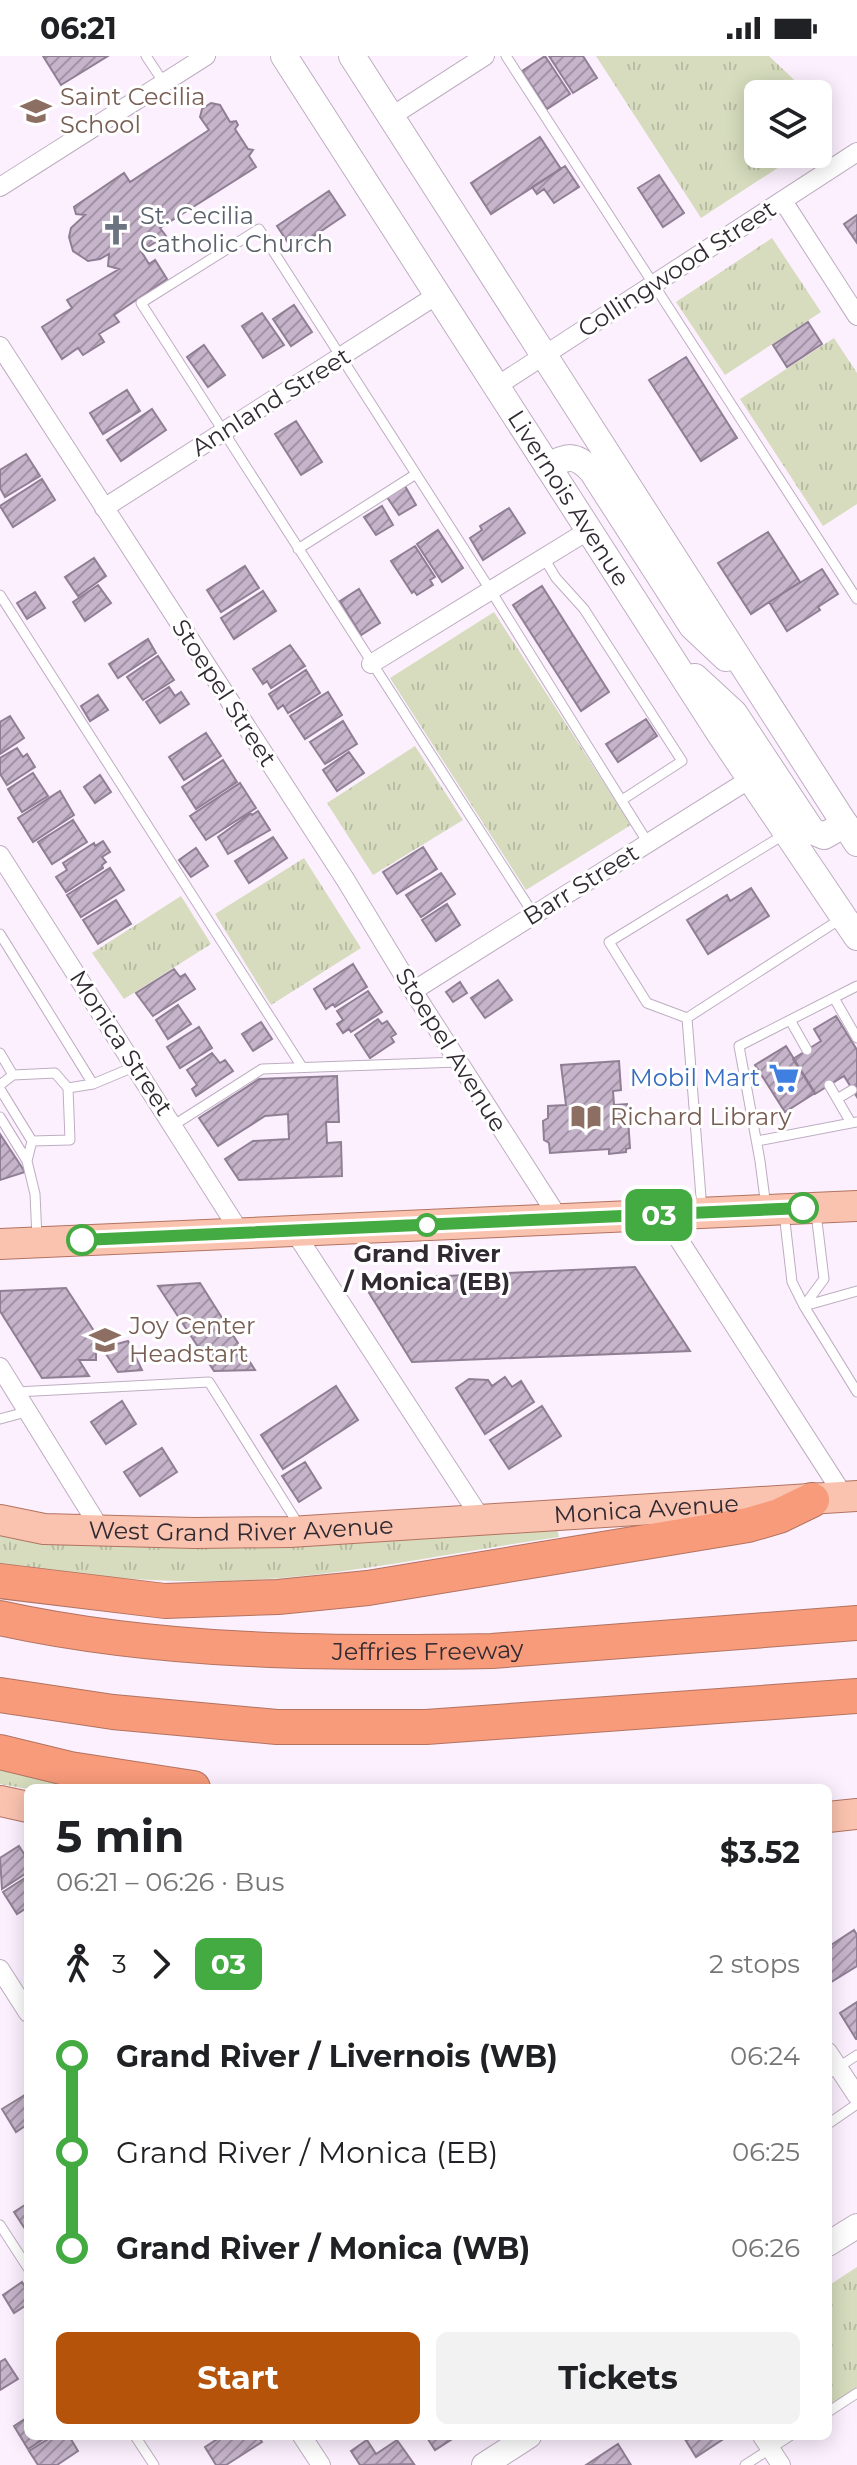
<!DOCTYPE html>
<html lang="en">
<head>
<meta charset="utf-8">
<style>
	:root { --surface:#fff; --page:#f2f2f2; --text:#202124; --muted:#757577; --accent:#b45309 }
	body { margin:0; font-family:Montserrat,sans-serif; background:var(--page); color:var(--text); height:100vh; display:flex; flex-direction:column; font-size:30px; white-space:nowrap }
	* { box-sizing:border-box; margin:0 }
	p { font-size:26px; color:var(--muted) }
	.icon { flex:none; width:44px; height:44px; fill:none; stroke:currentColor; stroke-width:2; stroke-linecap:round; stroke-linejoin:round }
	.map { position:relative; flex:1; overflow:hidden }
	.details { position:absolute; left:24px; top:1728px; width:808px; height:656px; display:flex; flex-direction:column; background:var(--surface); border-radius:12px; box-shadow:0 4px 20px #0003 }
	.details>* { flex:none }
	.badge { padding:0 16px; border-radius:12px; font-size:28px; line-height:52px }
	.tools { position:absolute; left:744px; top:24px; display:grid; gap:16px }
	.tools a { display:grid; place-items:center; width:88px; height:88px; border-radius:12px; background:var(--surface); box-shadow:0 4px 20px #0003; font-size:40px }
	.map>.badge { position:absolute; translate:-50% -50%; box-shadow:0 0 0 4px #fff }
	.legs { display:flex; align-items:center; gap:12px; height:88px; padding:0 32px; font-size:26px }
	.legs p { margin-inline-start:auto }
	.headline { display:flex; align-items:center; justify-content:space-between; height:136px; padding:0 32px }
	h1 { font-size:44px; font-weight:700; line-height:60px }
	.action { display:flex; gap:16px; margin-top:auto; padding:16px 32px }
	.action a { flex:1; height:92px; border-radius:12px; background:var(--accent); color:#fff; font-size:32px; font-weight:700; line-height:92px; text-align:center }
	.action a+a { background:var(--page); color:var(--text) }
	ul { padding:0 32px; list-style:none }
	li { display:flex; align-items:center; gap:28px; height:96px; font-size:30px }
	li i { display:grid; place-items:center; width:12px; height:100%; margin:0 10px; background:currentColor }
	li i::after { content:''; width:20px; height:20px; margin:-10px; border:6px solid; border-radius:50%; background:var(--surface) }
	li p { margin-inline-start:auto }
	li:first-child i { background:linear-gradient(#0000 50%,currentColor 0) }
	li:last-child i { background:linear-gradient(currentColor 50%,#0000 0) }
	.status { display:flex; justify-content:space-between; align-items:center; height:56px; padding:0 40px; background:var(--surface); direction:ltr }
	.status svg { height:22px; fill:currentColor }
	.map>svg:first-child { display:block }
</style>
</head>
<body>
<div class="status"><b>06:21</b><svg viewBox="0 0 49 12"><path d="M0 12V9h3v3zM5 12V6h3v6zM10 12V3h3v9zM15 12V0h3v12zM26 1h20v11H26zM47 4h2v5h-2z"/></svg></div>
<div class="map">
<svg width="857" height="2409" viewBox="0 0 857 2409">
	<defs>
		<pattern id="grass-tufts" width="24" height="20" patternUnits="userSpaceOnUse" patternTransform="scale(2)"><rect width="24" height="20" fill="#d6dcbd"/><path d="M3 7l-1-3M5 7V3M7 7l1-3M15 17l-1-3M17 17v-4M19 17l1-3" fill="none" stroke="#b8bda3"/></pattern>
		<pattern id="building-hatch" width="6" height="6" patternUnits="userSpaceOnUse" patternTransform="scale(2)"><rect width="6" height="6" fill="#c6b4ca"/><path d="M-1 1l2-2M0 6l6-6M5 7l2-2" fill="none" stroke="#a193a5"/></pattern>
	</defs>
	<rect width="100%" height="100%" fill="#fcf0fe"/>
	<path fill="url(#grass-tufts)" d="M596,0H769L809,38H758V98H799L701,162Z
		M772,182L821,256L725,319L676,246Z
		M834,282L857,317V448L823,470L740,343Z
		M494,556L631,769L526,834L390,622Z
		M415,690L463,764L373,819L327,747Z
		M304,802L361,892L271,949L215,858Z
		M181,840L211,888L124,943L92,897Z
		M557,1472L559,1481C466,1494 374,1514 281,1522C186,1530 93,1522 0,1509V1478Z
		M0,1712L95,1732L28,1733L0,1728Z
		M857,2211V2331L828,2350V2230Z"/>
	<path fill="url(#building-hatch)" stroke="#907f94" stroke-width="2" d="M43,0H108L61,29Z
		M545,0L570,38L547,53L522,15Z
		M549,0H583L597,22L573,37Z
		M211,47L220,49L230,66L236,65L238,69L235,73L248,93L253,94L249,100L256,111L160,172L166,180L141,195L149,208L155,204L167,223L114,259L119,266L99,278L104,286L83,299L78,292L62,303L42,271L72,252L67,244L119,213L108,210L109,198L100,203L88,205L73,195L69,181L71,172L85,159L76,158L74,151L124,117L130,126L209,74L200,61L202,53Z
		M540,81L561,113L491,158L471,127Z
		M565,110L579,131L554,147L544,133L537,138L532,131Z
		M659,119L684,157L663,171L638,132Z
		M329,135L345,159L293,194L277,170Z
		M857,159V187L844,168Z
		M294,249L312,276L291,290L273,263Z
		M262,257L284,289L263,302L242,270Z
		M808,266L822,288L787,311L773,289Z
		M204,289L225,319L208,331L187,301Z
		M686,301L737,382L701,405L649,324Z
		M127,334L140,355L103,378L90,357Z
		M152,353L166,374L121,405L107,384Z
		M296,365L322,406L301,419L275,378Z
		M26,398L40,420L5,441L0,432V414Z
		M42,423L55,444L13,471L0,450Z
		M405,430L416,449L399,459L387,441Z
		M382,450L393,469L376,479L364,461Z
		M509,452L525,477L483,504L470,482L482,474L480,470Z
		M438,474L463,512L442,526L417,488Z
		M768,476L800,526L751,558L718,507Z
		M415,490L435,521L430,524L433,529L417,539L414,535L412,537L391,505Z
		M94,502L106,520L78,540L65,521Z
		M245,510L259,532L221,556L207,534Z
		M822,513L838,538L818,551L820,554L787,575L769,546Z
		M98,529L111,547L85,565L73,546Z
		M542,530L609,636L581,655L513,549Z
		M359,533L380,567L361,579L340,545Z
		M263,535L276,555L234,583L221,562Z
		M35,536L45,552L27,563L17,547Z
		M148,583L156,597L118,622L109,608Z
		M290,589L305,610L271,632L267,625L263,628L253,613Z
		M158,600L174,624L143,644L127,621Z
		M306,614L320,637L288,657L283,649L278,653L269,638Z
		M169,631L175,640L181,636L189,648L160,667L146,646Z
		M328,636L342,659L305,683L290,660Z
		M98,639L108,654L90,665L81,650Z
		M10,660L24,682L0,698V666Z
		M646,663L657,680L618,706L606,688Z
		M343,665L357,688L325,708L310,686Z
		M206,677L221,700L184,724L169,701Z
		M17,692L23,701L27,698L35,711L7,729L0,718V702Z
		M349,696L364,717L337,735L323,714Z
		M223,704L237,726L196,753L182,731Z
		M33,717L48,740L22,756L8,733Z
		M100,719L111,736L95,747L84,731Z
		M240,727L256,752L206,784L190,760Z
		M60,735L74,759L33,786L18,762Z
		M258,755L270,774L228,798L218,781L251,757L252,759Z
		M73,764L87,786L52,808L38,786Z
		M273,781L287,802L249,827L235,805Z
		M103,785L110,796L102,801L106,806L102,809L103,812L66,836L56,821L67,814L63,807L94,787L95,790Z
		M423,791L437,813L397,838L383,816Z
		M196,792L208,810L191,821L179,804Z
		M110,812L124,834L81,861L67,839Z
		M441,817L455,838L421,861L406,839Z
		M751,832L769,860L708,898L687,864L727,839L730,845Z
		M116,844L131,868L98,888L83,864Z
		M447,848L460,869L436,885L422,864Z
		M353,908L367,931L335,951L333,948L326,953L314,933Z
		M174,913L180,921L185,918L195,933L153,960L136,937Z
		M498,924L512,944L485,962L471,942Z
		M460,926L467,937L453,946L446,936Z
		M368,935L382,956L351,976L349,973L343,977L337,968L343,964L337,955Z
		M178,949L191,968L168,983L156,964Z
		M836,960L857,994V1041L844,1020L815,1038L793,1003L821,985L814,973Z
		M378,963L382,968L387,965L396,978L391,981L394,986L370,1002L355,979Z
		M261,966L272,983L253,995L242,978Z
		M199,971L212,992L180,1012L167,991Z
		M786,990L815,1037L785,1056L755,1009Z
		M212,997L220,1007L225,1004L233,1015L196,1040L192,1033L197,1029L187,1014Z
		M619,1005L621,1034L613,1035L614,1049L627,1048L630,1092L626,1093V1096L609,1098V1093L550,1097L549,1087L544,1084L543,1065L548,1062V1050L566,1049L561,1009Z
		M337,1020L339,1066H326L327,1087L341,1086L342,1120L239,1124L225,1103L253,1085L289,1083L288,1058L265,1060L218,1090L199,1062L259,1023Z
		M0,1078L25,1116L0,1124Z
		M635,1211L690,1295L412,1306L361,1224Z
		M200,1227L255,1314L214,1315L158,1230Z
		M66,1232L96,1278V1304H79L89,1320L42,1322L0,1255V1235Z
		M128,1285L142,1314L118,1316L102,1292Z
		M505,1321L512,1331L521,1325L534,1346L485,1378L456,1332L469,1323L488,1324L492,1330Z
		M336,1330L358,1364L283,1413L261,1379Z
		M122,1345L136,1368L106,1388L91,1366Z
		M542,1350L561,1380L509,1413L490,1384Z
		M162,1392L177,1416L140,1440L124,1416Z
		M305,1406L321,1432L299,1446L282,1420Z
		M19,1790L28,1804V1816L2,1833L0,1802Z
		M28,1820V1851L17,1858L3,1836Z
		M854,1874L857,1879V1910L828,1928V1891Z
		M857,1946V1983H856L840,1957Z
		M28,2037V2068L16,2076L2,2053Z
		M28,2147V2175L27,2176L14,2156Z
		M22,2226L28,2236V2248L14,2257L3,2239Z
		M5,2303L18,2323L0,2334V2306Z
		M28,2361V2380H48L28,2393L14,2370Z
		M53,2380H69L78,2395L57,2409H38L29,2395Z
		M222,2380H258L262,2386L226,2409H216L205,2391Z
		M426,2380H457L435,2394Z
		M683,2380H728L696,2401Z
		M367,2384L376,2398L397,2384L414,2408L360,2409L351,2395Z
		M618,2388L631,2409H586Z"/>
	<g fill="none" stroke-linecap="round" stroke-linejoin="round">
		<g stroke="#beadc2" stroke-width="11">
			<path id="service" d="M146,0L164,27
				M506,0L857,543
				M298,493L416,418
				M544,502L556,522L584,553L682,705L622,744
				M0,539L302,1011
				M534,859L141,247L259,173L491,535L648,787
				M0,878L93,1028
				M834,942L857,982
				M687,962L842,862
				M790,964L807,994
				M0,997L13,1019
				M0,1029L13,1019L55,1017L68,1032
				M829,1029L851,1067
				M0,1033L32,1085
				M837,1043L852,1034
				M0,1061L27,1105L35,1138L37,1182
				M174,1069L262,1013L458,1006
				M757,1085L857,1066
				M27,1105L32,1085L70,1084L68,1032L93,1028L136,1010
				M766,1151L760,1105L739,990L857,930
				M702,1154L687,962L647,947L609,886L785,778
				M784,1157L792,1226L804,1250L857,1336
				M804,1250L824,1223L816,1157
				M804,1250L857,1235
				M16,1336L209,1326L300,1471
				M0,1363L26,1356
				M828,2018L857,1999
				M828,2068L857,2048
				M0,2169L28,2212
				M828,2356L857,2337
				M135,2380L154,2409
				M745,2409L790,2380"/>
		</g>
		<g stroke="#beadc2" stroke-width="20">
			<path id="minor" d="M392,60L485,0
				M0,131L206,0
				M783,145L857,260
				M0,290L345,823L413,935L560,1164
				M497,330L857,96
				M104,452L437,239
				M371,608L589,474
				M0,799L240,1176
				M413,935L750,723
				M663,1159L844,1440
				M294,1175L482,1464
				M0,1311L101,1474
				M0,1913L28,1957
				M828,1996L857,2040
				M302,2380L321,2409
				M762,2380L781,2409"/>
		</g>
		<g stroke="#beadc2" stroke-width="26">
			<path id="tertiary" d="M828,2188L857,2170
				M484,2409L529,2380"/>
		</g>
		<g stroke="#beadc2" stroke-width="28">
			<g id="secondary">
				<path id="s1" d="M284,0L720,678L857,881"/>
				<path d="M352,0L857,787"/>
				<path d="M548,411C567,399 576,398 592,415L692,570L726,602"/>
				<path d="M695,621L734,657L812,775L824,780L845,768"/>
			</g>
		</g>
		<g stroke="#b27361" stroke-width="32">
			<g id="primary">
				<path d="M0,1188L857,1150"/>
				<path id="s2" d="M0,1464L44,1473L194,1477L290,1476L857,1440"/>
				<path d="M0,1745L28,1751"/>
				<path d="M828,1761L857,1758"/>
			</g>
		</g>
		<g stroke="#b27361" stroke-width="36">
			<g id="motorway">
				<path d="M0,1525L165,1545L278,1541L368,1532L748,1469L779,1460L812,1444"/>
				<path id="s3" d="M0,1562C160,1597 328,1598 492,1595L857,1567"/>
				<path d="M0,1639L113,1656L277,1671H426L857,1640"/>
				<path d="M0,1696L70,1713L193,1732"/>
			</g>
		</g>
		<use href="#service" stroke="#fff" stroke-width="9"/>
		<use href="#minor" stroke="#fff" stroke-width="18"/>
		<use href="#tertiary" stroke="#fff" stroke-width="24"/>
		<use href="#secondary" stroke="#fff" stroke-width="26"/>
		<use href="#primary" stroke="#fac3af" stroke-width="30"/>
		<use href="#motorway" stroke="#f79b7a" stroke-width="34"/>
	</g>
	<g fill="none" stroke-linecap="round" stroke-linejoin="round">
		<g stroke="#fff" stroke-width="18">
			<path id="line-1" d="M82,1184L803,1152"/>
		</g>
		<use href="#line-1" stroke="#44aa42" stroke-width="12"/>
	</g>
	<defs>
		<g id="school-bare" transform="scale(2.4)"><path d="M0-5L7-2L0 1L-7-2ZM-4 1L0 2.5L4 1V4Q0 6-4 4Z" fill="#8d6e63" stroke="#fff" stroke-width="2.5" paint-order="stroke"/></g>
		<g id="church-bare" transform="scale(2.4)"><path d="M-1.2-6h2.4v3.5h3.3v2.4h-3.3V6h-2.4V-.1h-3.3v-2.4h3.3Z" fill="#6b7280" stroke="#fff" stroke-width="2.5" paint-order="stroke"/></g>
		<g id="supermarket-bare" transform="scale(2.4)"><path d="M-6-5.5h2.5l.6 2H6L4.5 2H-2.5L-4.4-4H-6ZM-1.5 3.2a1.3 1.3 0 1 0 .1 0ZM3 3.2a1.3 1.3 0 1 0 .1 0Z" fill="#3f7fe0" stroke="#fff" stroke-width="2.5" paint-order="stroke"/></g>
		<g id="library-bare" transform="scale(2.4)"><path d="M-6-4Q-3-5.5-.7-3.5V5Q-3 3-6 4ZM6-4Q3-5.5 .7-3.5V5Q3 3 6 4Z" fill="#8d6e63" stroke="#fff" stroke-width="2.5" paint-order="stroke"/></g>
	</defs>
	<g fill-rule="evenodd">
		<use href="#school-bare" x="36" y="55"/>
		<use href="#church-bare" x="116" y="174"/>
		<use href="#supermarket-bare" x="784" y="1022"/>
		<use href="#library-bare" x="586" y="1061"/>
		<use href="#school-bare" x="105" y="1284"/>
	</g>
	<g fill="#fff" stroke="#44aa42" stroke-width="4">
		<circle cx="803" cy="1152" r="14"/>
		<circle cx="427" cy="1169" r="10"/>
		<circle cx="82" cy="1184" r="14"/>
	</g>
	<g text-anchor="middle" stroke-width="6" stroke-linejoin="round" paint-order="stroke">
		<g font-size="24" fill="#785e54" stroke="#fff" text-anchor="start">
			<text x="60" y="49">Saint Cecilia<tspan x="60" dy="28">School</tspan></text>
			<text x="610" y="1069">Richard Library</text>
			<text x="129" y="1278">Joy Center<tspan x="129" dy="28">Headstart</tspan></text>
		</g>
		<g font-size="24" fill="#5b616d" stroke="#fff" text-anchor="start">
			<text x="140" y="168">St. Cecilia<tspan x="140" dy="28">Catholic Church</tspan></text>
		</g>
		<g font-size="24" fill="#312a32" stroke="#fff">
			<text transform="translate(677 213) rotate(-33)" y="8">Collingwood Street</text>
			<text transform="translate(271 346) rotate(-32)" y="8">Annland Street</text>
			<text dy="8" stroke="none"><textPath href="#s1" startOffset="526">Livernois Avenue</textPath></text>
			<text transform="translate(224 637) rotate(57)" y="8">Stoepel Street</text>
			<text transform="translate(581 829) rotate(-32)" y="8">Barr Street</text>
			<text transform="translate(121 987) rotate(57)" y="8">Monica Street</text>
			<text transform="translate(451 994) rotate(58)" y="8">Stoepel Avenue</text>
			<text dy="8" stroke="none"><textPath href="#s2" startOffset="648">Monica Avenue</textPath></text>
			<text dy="8" stroke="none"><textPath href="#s2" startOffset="242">West Grand River Avenue</textPath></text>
			<text dy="8" stroke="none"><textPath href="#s3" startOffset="430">Jeffries Freeway</textPath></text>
		</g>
		<g font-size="24" fill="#366cbe" stroke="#fff" text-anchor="end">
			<text x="760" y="1030">Mobil Mart</text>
		</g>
		<g font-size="24" font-weight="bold" fill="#312a32" stroke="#fff">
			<text x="427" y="1206">Grand River<tspan x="427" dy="28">/ Monica (EB)</tspan></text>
		</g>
	</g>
</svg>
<div class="tools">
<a><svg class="icon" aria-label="layers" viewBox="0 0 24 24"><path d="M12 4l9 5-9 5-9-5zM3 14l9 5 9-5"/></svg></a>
</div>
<b class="badge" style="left:659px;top:1159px;background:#44aa42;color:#fff">03</b>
<section class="details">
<div class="headline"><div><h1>5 min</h1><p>06:21 – 06:26 · Bus</p></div><b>$3.52</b></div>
<div class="legs"><svg class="icon" aria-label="walk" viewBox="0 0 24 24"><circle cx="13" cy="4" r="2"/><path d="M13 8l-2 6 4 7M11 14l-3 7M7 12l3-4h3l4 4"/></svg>3<svg class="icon" aria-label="forward" viewBox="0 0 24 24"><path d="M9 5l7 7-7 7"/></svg><b class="badge" style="background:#44aa42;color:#fff">03</b><p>2 stops</p></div>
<ul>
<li><i style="color:#44aa42"></i><b>Grand River / Livernois (WB)</b><p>06:24</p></li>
<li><i style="color:#44aa42"></i><span>Grand River / Monica (EB)</span><p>06:25</p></li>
<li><i style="color:#44aa42"></i><b>Grand River / Monica (WB)</b><p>06:26</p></li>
</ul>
<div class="action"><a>Start</a><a>Tickets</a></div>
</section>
</div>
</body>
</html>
